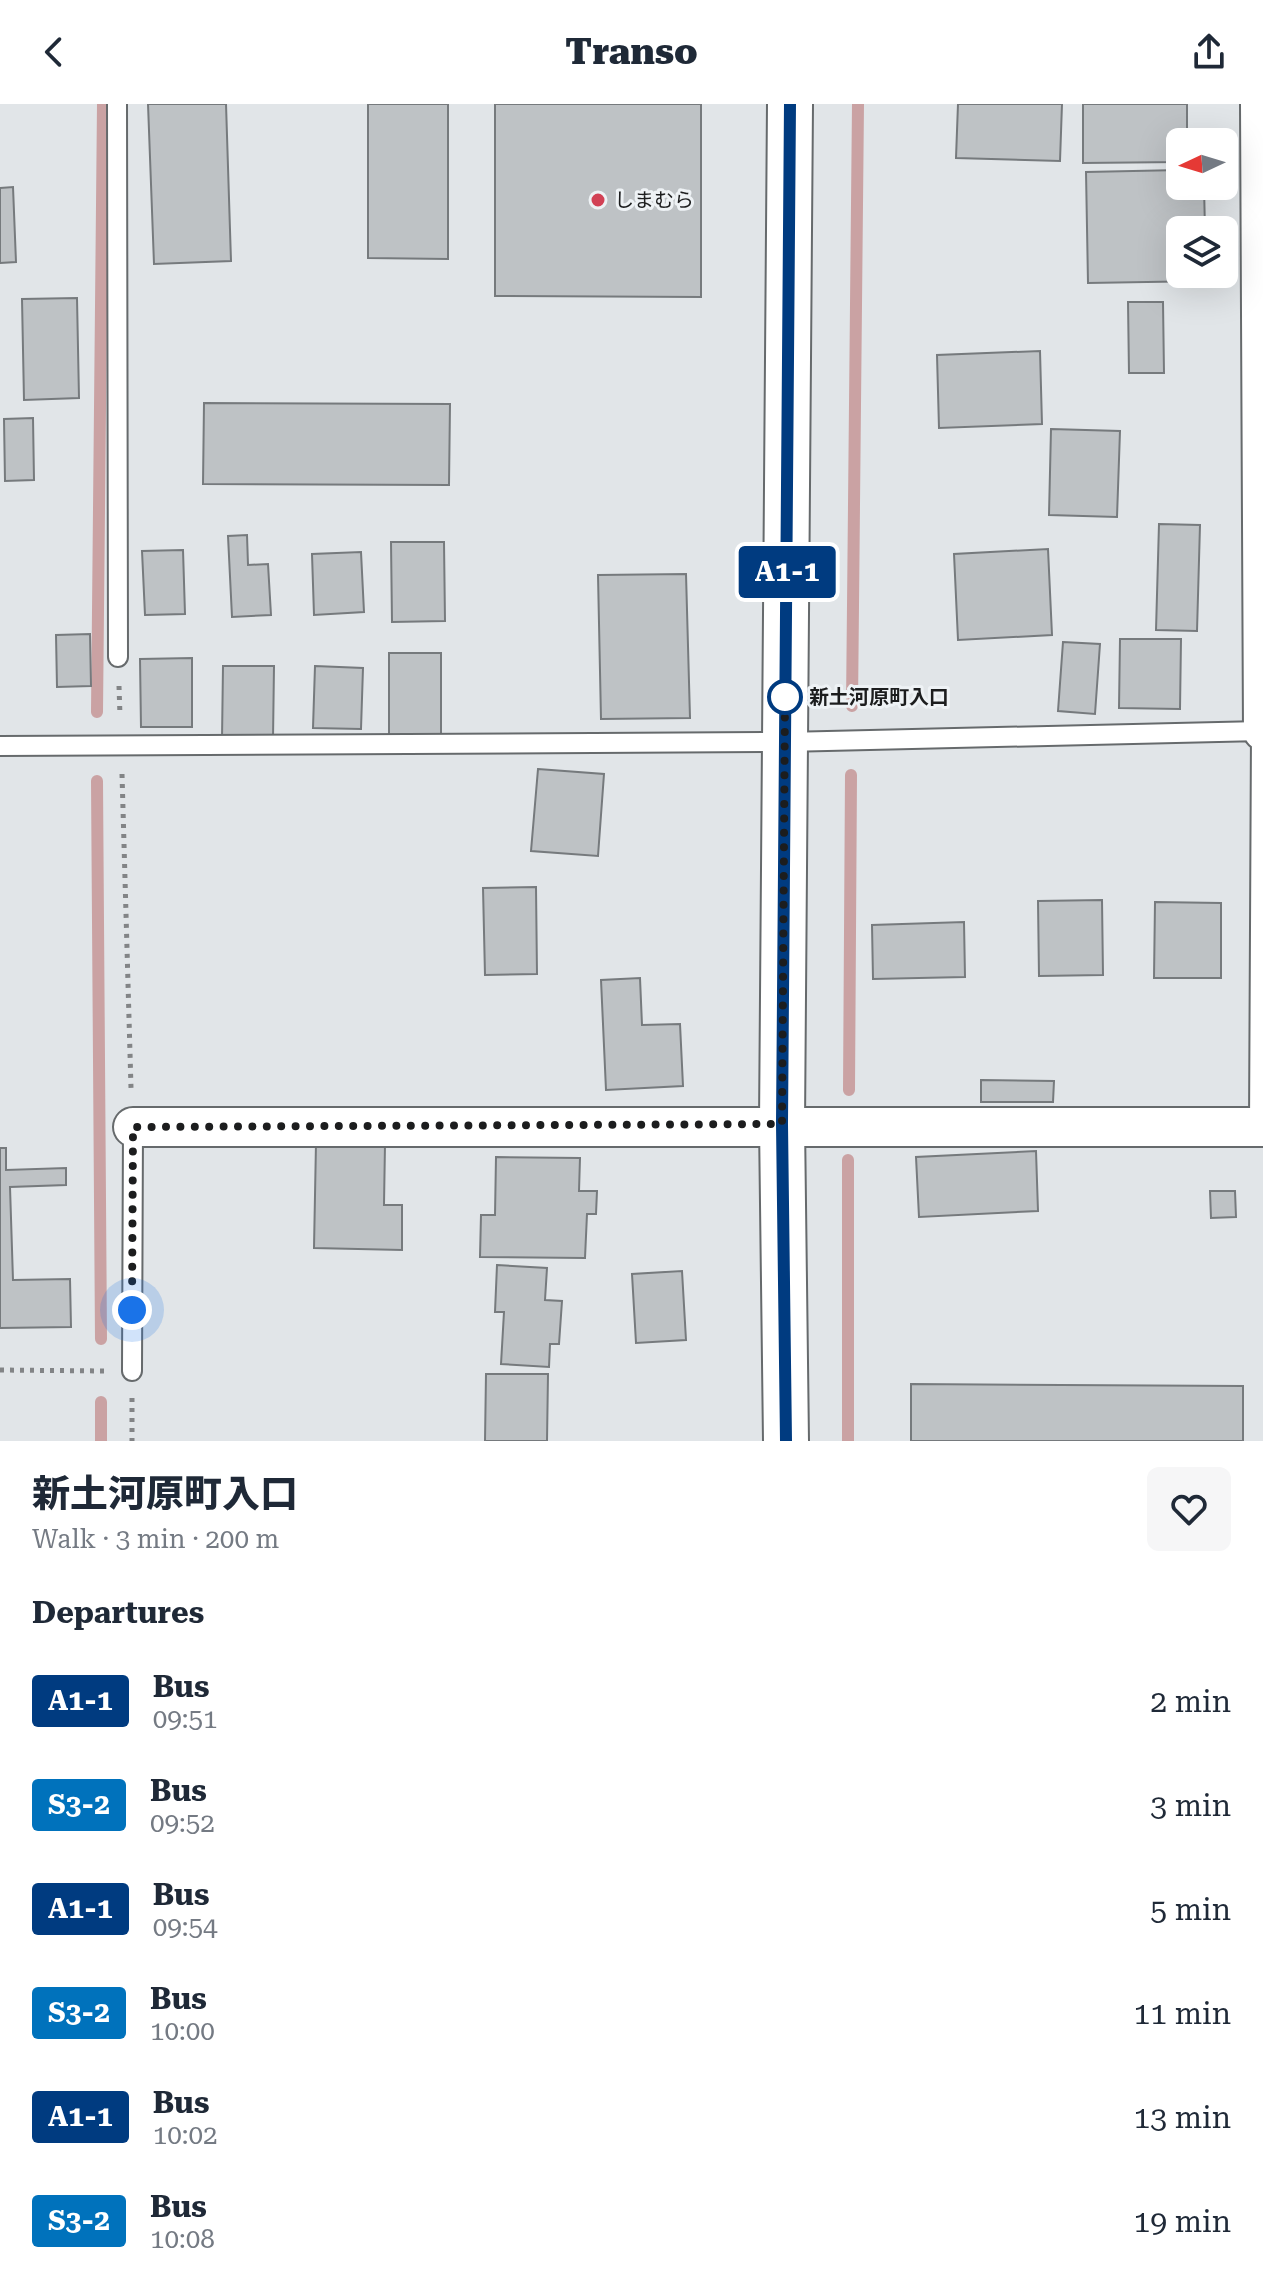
<!DOCTYPE html>
<html lang="en">
<head>
<meta charset="utf-8">
<style>
	:root { --surface:#fff; --page:#f6f6f7; --text:#1f2937; --muted:#747a83 }
	body { margin:0; font-family:"Roboto Serif","Noto Sans JP",serif; background:var(--page); color:var(--text); height:100vh; display:flex; flex-direction:column; font-size:30px; white-space:nowrap }
	* { box-sizing:border-box; margin:0 }
	p { font-size:26px; color:var(--muted) }
	.icon { flex:none; width:44px; height:44px; fill:none; stroke:currentColor; stroke-width:2; stroke-linecap:round; stroke-linejoin:round }
	.map { position:relative; height:1337px; overflow:hidden }
	.panel { display:flex; flex-direction:column; background:var(--surface); flex:1 }
	.panel>* { flex:none }
	.badge { padding:0 16px; border-radius:6px; font-size:28px; line-height:52px }
	.needle { width:52px; rotate:266deg }
	.fabs { position:absolute; left:1166px; top:24px; display:grid; gap:16px }
	.fabs a { display:grid; place-items:center; width:72px; height:72px; border-radius:12px; background:var(--surface); box-shadow:0 8px 32px #0002; font-size:40px }
	.you { position:absolute; width:40px; height:40px; margin:-20px; border:6px solid #fff; border-radius:50%; background:#1a73e8; box-shadow:0 0 0 12px #1a73e833 }
	.map>.badge { position:absolute; translate:-50% -50%; box-shadow:0 0 0 4px #fff }
	h2 { padding:0 32px; font-size:30px; line-height:72px }
	.round { display:grid; place-items:center; flex:none; width:84px; height:84px; border-radius:12px; background:var(--page) }
	.summary { display:flex; align-items:center; justify-content:space-between; height:136px; padding:0 32px }
	h1 { font-size:38px; font-weight:800; line-height:60px }
	ul { padding:0; list-style:none }
	li { display:flex; align-items:center; gap:24px; height:104px; padding:0 32px }
	li div { flex:1 }
	li b { display:block; font-size:30px }
	li em { font-style:normal }
	li .badge { min-width:88px; font-weight:700; text-align:center }
	header { display:flex; justify-content:space-between; align-items:center; height:104px; padding:0 32px; background:var(--surface); font-size:36px; font-weight:800 }
	.map>svg:first-child { display:block }
</style>
</head>
<body>
<header><svg class="icon" aria-label="back" viewBox="0 0 24 24"><path d="M15 5l-7 7 7 7"/></svg>Transo<svg class="icon" aria-label="share" viewBox="0 0 24 24"><path d="M12 15V3M7 8l5-5 5 5M5 13v7h14v-7"/></svg></header>
<div class="map">
<svg width="1263" height="1337" viewBox="0 0 1263 1337">
	<rect width="100%" height="100%" fill="#e1e5e8"/>
	<g fill="none" stroke-linecap="round" stroke-linejoin="round">
		<path stroke="#caa2a3" stroke-width="12" d="M852,602L858,0
			M97,608L103,0
			M97,677L101,1235
			M849,986L851,671
			M101,1298V1337
			M848,1337V1056"/>
	</g>
	<path fill="#bec2c5" stroke="#767a7d" stroke-width="2" d="M148,0H226L231,157L154,160Z
		M368,0H448V155L368,154Z
		M495,0H701V193L495,192Z
		M958,0H1062L1060,57L956,54Z
		M1083,0H1187V38H1180V58L1083,59Z
		M1180,66V82H1204L1205,126H1180V170H1206V177L1088,179L1086,68Z
		M13,83L16,158L0,159V84Z
		M77,194L79,294L24,296L22,195Z
		M1128,198H1163L1164,269H1129Z
		M1040,247L1042,320L939,324L937,251Z
		M204,299L450,300L449,381L203,380Z
		M33,314L34,376L5,377L4,315Z
		M1051,325L1120,327L1117,413L1049,411Z
		M1159,420L1200,421L1197,527L1156,526Z
		M247,431L248,461L268,460L271,511L232,513L228,432Z
		M391,438H444L445,517L392,518Z
		M1048,445L1052,531L958,536L954,450Z
		M183,446L185,510L145,511L142,447Z
		M361,448L364,508L314,511L312,450Z
		M686,470L690,614L601,615L598,471Z
		M90,530L91,582L57,583L56,531Z
		M1120,535H1181L1180,605L1119,604Z
		M1063,538L1100,540L1095,610L1058,607Z
		M389,549H441V632H389Z
		M192,554V623H141L140,555Z
		M223,562H274L273,635H222Z
		M315,562L363,564L361,625L313,624Z
		M538,665L604,670L598,752L531,747Z
		M536,783L537,870L485,871L483,784Z
		M1102,796L1103,871L1039,872L1038,797Z
		M1155,798L1221,799V874H1154Z
		M964,818L965,873L873,875L872,821Z
		M640,874L642,921L680,920L683,982L606,986L601,876Z
		M981,976L1054,977L1053,998H981Z
		M316,1039L385,1040L384,1101H402V1146L314,1144Z
		M0,1044H6V1066L66,1064V1081L10,1083L13,1176L70,1175L71,1223L0,1224Z
		M1036,1047L1038,1107L919,1113L916,1053Z
		M496,1053L580,1054L579,1087H597L596,1110H587L585,1154L480,1153L481,1111H495Z
		M1210,1087H1235L1236,1113L1211,1114Z
		M497,1161L547,1164L545,1196L562,1197L559,1240H550L549,1263L501,1260L504,1208H495Z
		M682,1167L686,1236L636,1239L632,1170Z
		M486,1270H548L547,1337H485Z
		M911,1280L1243,1282V1337H911Z"/>
	<g fill="none" stroke-linecap="round" stroke-linejoin="round">
		<g stroke="#666a6c" stroke-width="22">
			<path id="lane" d="M117,0L118,553
				M0,642L785,638L1261,627L1259,1023
				M132,1267L133,1023"/>
		</g>
		<g stroke="#666a6c" stroke-width="42">
			<path id="street" d="M1260,0L1263,627
				M133,1023H1263"/>
		</g>
		<g stroke="#666a6c" stroke-width="48">
			<path id="primary" d="M786,1337L782,1020L790,0"/>
		</g>
		<path stroke="#828486" stroke-width="5" stroke-dasharray="4 6" stroke-linecap="butt" d="M119,582L120,612
			M122,670L131,984
			M0,1266L105,1267
			M132,1294V1337"/>
		<use href="#lane" stroke="#fff" stroke-width="18"/>
		<use href="#street" stroke="#fff" stroke-width="38"/>
		<use href="#primary" stroke="#fff" stroke-width="44"/>
	</g>
	<g fill="none" stroke-linecap="round" stroke-linejoin="round">
		<g stroke="#fff" stroke-width="18">
			<path id="line" d="M786,1337L782,1020L790,0"/>
		</g>
		<use href="#line" stroke="#003b80" stroke-width="12"/>
		<path stroke="#1c1d1e" stroke-width="8" stroke-dasharray="0 14.4" d="M132,1206L133,1023L782,1020L785,593"/>
	</g>
	<circle fill="#d24155" stroke="#eef2f5" stroke-width="3" cx="598" cy="96" r="8"/>
	<circle fill="#fff" stroke="#003b80" stroke-width="4" cx="785" cy="593" r="16"/>
	<g text-anchor="middle" stroke-width="6" stroke-linejoin="round" paint-order="stroke">
		<g font-size="20" fill="#1c1d1e" stroke="#eef2f5" text-anchor="start">
			<text x="614" y="103">しまむら</text>
		</g>
		<g font-size="20" font-weight="bold" fill="#1c1d1e" stroke="#eef2f5" text-anchor="start">
			<text x="809" y="600">新土河原町入口</text>
		</g>
	</g>
</svg>
<div class="fabs">
<a><svg class="needle" viewBox="-14 -14 28 28"><path d="M0-13l5 13h-10z" fill="#e53935"/><path d="M0 13l5-13h-10z" fill="#747a83"/></svg></a>
<a><svg class="icon" aria-label="layers" viewBox="0 0 24 24"><path d="M12 4l9 5-9 5-9-5zM3 14l9 5 9-5"/></svg></a>
</div>
<div class="you" style="left:132px;top:1206px"></div>
<b class="badge" style="left:787px;top:468px;background:#003b80;color:#fff">A1-1</b>
</div>
<section class="panel">
<div class="summary"><div><h1>新土河原町入口</h1><p>Walk · 3 min · 200 m</p></div><a class="round"><svg class="icon" aria-label="heart" viewBox="0 0 24 24"><path d="M12 20l-8-8c-3-5 5-10 8-4 3-6 11-1 8 4z"/></svg></a></div>
<h2>Departures</h2>
<ul>
<li><span class="badge" style="background:#003b80;color:#fff">A1-1</span><div><b>Bus</b><p>09:51</p></div><em>2 min</em></li>
<li><span class="badge" style="background:#0072bc;color:#fff">S3-2</span><div><b>Bus</b><p>09:52</p></div><em>3 min</em></li>
<li><span class="badge" style="background:#003b80;color:#fff">A1-1</span><div><b>Bus</b><p>09:54</p></div><em>5 min</em></li>
<li><span class="badge" style="background:#0072bc;color:#fff">S3-2</span><div><b>Bus</b><p>10:00</p></div><em>11 min</em></li>
<li><span class="badge" style="background:#003b80;color:#fff">A1-1</span><div><b>Bus</b><p>10:02</p></div><em>13 min</em></li>
<li><span class="badge" style="background:#0072bc;color:#fff">S3-2</span><div><b>Bus</b><p>10:08</p></div><em>19 min</em></li>
</ul>
</section>
</body>
</html>
